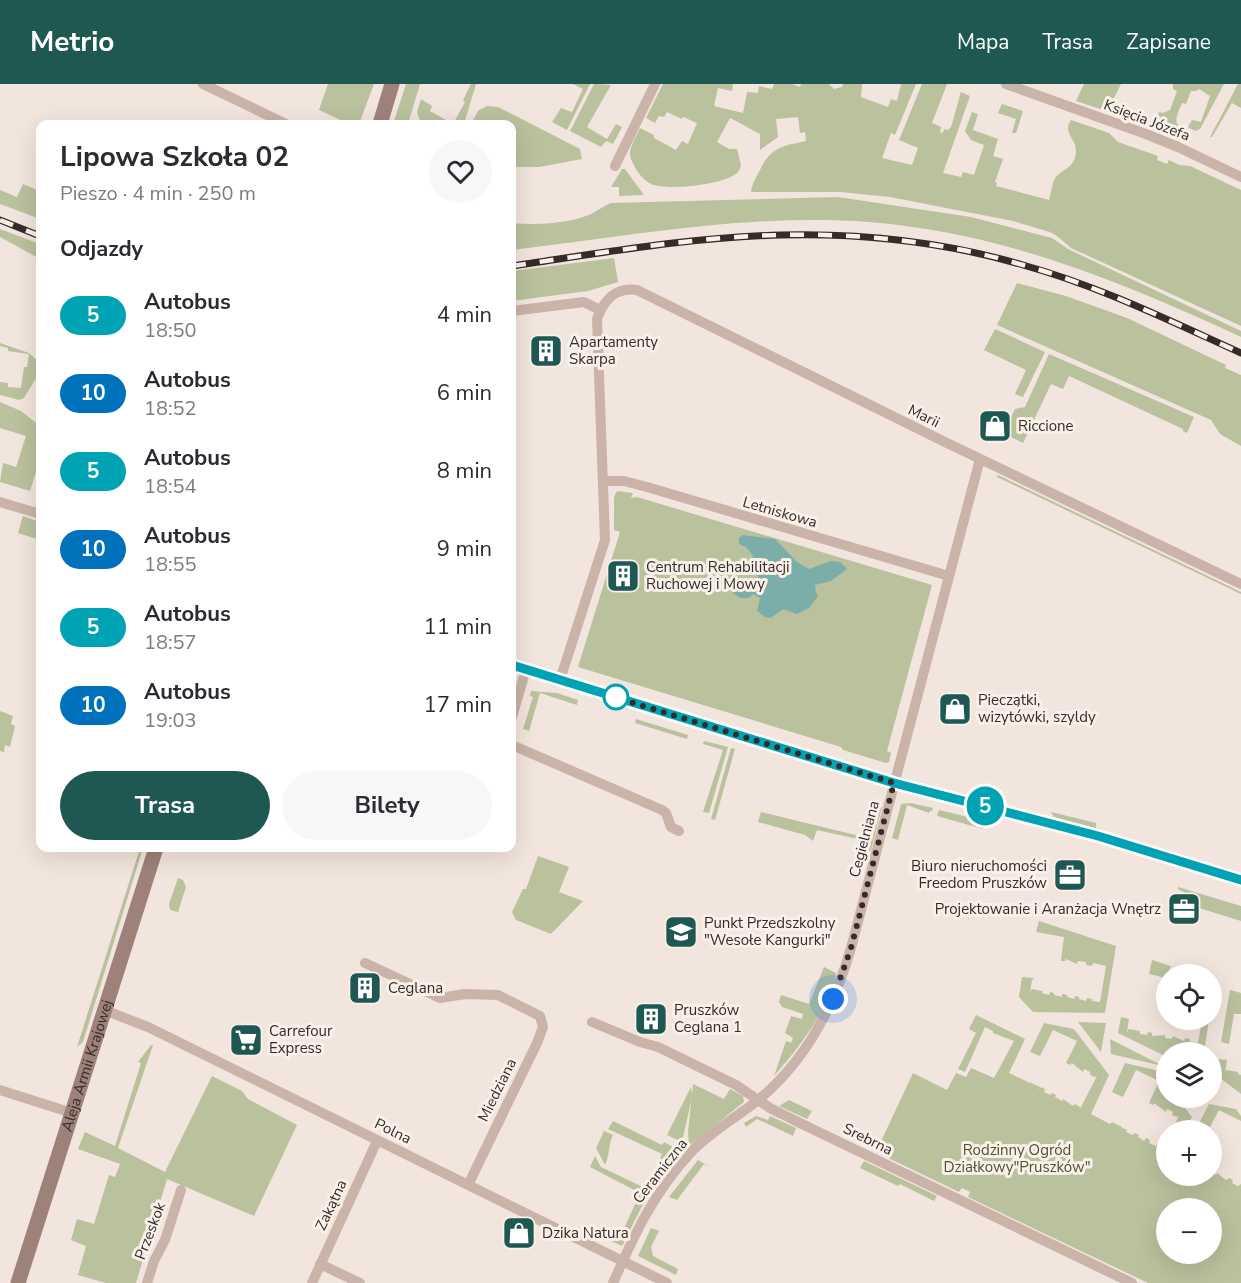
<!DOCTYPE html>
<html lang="pl">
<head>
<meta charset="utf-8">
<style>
	:root { --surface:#fff; --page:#f7f7f7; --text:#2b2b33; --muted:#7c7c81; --accent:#1f5853 }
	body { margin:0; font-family:"Nunito Sans",sans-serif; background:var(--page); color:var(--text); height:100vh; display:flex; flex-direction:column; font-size:22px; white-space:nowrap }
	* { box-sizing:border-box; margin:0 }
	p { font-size:20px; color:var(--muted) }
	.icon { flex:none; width:33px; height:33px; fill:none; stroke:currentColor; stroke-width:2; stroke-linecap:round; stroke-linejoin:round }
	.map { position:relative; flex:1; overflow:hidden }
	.details { position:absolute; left:36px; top:36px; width:480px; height:732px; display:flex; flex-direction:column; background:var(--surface); border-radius:12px; box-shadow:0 6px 24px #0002 }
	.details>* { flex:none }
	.badge { padding:0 12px; border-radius:20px; font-size:21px; line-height:39px }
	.buttons { position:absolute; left:1156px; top:880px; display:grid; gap:12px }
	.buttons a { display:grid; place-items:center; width:66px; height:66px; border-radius:50%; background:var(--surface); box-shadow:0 6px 24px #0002; font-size:30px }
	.you { position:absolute; width:30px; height:30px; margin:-15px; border:4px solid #fff; border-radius:50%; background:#1a73e8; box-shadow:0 0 0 9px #1a73e833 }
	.map>.badge { position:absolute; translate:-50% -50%; box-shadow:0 0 0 3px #fff }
	h2 { padding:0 24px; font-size:22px; line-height:54px }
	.round { display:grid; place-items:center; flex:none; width:63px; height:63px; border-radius:32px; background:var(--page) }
	.head { display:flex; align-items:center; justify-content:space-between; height:102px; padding:0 24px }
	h1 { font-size:28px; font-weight:700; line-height:45px }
	.primary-button { display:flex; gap:12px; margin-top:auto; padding:12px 24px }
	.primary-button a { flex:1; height:69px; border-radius:36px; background:var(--accent); color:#fff; font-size:24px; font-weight:700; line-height:69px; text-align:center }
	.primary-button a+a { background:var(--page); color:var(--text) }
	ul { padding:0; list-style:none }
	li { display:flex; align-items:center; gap:18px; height:78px; padding:0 24px }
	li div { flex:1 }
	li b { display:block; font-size:22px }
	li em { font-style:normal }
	li .badge { min-width:66px; font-weight:700; text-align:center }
	header { display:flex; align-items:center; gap:36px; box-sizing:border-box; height:84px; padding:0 30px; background:var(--accent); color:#fff }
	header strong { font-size:28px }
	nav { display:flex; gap:33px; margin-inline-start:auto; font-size:21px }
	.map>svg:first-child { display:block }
</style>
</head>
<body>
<header>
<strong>Metrio</strong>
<nav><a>Mapa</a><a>Trasa</a><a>Zapisane</a></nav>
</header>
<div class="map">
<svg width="1241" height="1199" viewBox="0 0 1241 1199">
	<rect width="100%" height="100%" fill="#f2e5dd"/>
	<path fill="#bac19d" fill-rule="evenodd" d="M328,0H374L359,40H349L319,26Z
		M406,0H420L408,40H393Z
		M471,0H476L464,40H421L417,28L421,15L432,22L430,27L453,40L465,18L463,16Z
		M573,0H590L567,46L552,38L561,24L572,28L583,5Z
		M594,0L611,1L587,43L607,55L616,40L622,43L613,60L606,57L601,63L570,47Z
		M663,0H733L732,7L718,4L714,22L743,29L747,8L758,9L759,2L772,5L774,0H792L800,3L801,0H829L834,5L842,3L843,0H862L861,13L888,23L891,15L897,17L901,0H916L895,51L891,49L882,74L912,81L918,64L899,56L922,0H947L932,39L941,43L940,48L943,49L944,45L948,46L951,43L961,8L970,12L943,89L961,93L963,88L974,91L984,61L971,56L965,47L972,28L978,30L973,46L998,55L993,72L1003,75L995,98L997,99L996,102L1049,116C1051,110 1052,98 1056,93C1064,84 1075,84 1076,67C1076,54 1062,49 1071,36L1109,49L1118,58L1158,72L1157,76L1167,80L1169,76L1179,81L1190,82L1241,106V242L1071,164L1057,152L1050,148L1013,137L890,113L840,108H751C752,99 756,94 760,86C771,63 782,62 806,57L805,48L800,49L798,33L776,35L778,53L760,66V50L730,34L717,58L729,65H737L741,81C740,84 740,86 737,89C723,101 667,107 651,100C642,96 631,80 630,70C630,61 637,51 640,44L654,51V54L676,66L682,57L688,60L697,39L683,33L682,35L667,28L664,33L659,32L655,39L646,34Z
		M1084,0H1121L1114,14L1106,19L1103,26L1076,17Z
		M1173,0H1224L1200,45L1195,47L1188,43L1192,36L1201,38L1210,12L1199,5L1196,7H1191L1186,20L1182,19C1179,27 1173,36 1179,43L1178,46L1182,47L1178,54L1154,44L1159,28L1163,29L1170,26L1177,7L1173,5Z
		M1238,0H1241V24L1232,19L1212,53H1210Z
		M1002,20L1023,27L1016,49H1012L1016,35L998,29Z
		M487,22L498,23L580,65L582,75L539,83H512V40H471L478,27Z
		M622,85H625L644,111L619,112V103H611Z
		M23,100L40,107V135L0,120V106L17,113Z
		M838,113L971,133L1052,154L1068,165L1241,247V253C1120,197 1004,149 869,138C749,129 630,152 512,166V139C536,141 563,140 586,132C595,129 603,122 611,119Z
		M0,145L40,160V175L0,153Z
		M614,174L618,198L588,207L512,217V187Z
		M1017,199L1066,212L1127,234L1226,281L1225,284L1241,291V362L1220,350L1211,336L997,241Z
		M995,245L1045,268L1023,313L1015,310L1026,286L984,266Z
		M0,259L29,269L40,279V288L24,314L19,316L0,311V298L8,299V303L21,304L24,283H27L29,270L8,267V264L0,262Z
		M1049,270L1194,333L1187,349L1183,347V345L1069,292L1063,305L1051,300L1023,359L1003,349L1015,325L1025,323Z
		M0,318L21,327L40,342V375L30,407L0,398L3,379L16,383L26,352L0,344Z
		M998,391L1241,508V510L997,393Z
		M617,407L633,409L631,414L637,413L932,501L887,667L891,669L889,678L886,679L843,666L841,663L578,583L620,448L614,446V413Z
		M23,432L40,438V456L18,449Z
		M531,607L557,609L578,616L577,621L540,609L529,647L523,645L533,613L530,612Z
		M0,627L13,632L11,640L15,642L10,663L5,661L4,668L0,667Z
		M636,635L688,651L687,655L635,639Z
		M704,657L728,663L709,729L703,728L723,666L703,660Z
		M731,664L735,665L715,736L711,735Z
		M911,719L933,724L932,727H930L929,729L907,721L898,756L892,754L901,720Z
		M877,722L882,723L871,766L865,770L858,769L862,756L817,746L813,757L805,751L758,738L761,728L868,754Z
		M939,726L985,737L983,745L937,732Z
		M1051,728L1096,739V744L1054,733Z
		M140,764H143L83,958L77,963Z
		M538,772L569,783L559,808L583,817L551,850L516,836L512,828L523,805H526Z
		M178,794L183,796L186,803L178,828L170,826L169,820Z
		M1178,803L1241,822V837L1180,818L1184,808L1178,805Z
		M1039,837L1116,862L1105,929L1033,928L1019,913L1022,893L1034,894L1032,896L1030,908L1032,905L1042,907V909L1049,911L1050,908L1054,909V911L1062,913V910L1067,911V913L1074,915L1075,912L1079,913V915L1086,917L1087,914L1092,915V917L1100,918L1106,882L1093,879L1092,882L1086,881V878L1078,877L1077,880L1066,875L1065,877H1061L1064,853L1036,848Z
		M1152,876L1171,882L1168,889L1174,891H1167V916L1164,915L1163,917H1159L1162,893L1149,890Z
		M824,883L836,889C834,919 794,970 774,992L786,957L791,959L793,954L785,949L791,932L802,935L803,930L782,923L779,918L781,911L809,920Z
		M1230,906L1241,909V930H1234L1229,960L1221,958Z
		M976,931L1025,955L1009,989L1028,998L1027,1000L1029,998L1040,1003L1039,1006L1041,1003L1045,1005L1044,1008L1050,1011L1052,1009L1056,1011L1055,1013L1062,1017L1063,1015L1073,1022L1075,1020L1080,1023V1025L1097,992L1095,993L1090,991V988L1084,985L1083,988L1072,979L1070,981L1066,979L1077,957L1053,946L1040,972L1030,968L1044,939L1074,945L1109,991L1091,1030L1110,1040L1112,1038L1122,1043L1121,1045L1123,1044L1127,1046L1126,1048L1133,1051L1134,1049L1139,1051L1138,1053L1144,1057L1146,1054L1150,1056L1149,1059L1156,1062L1157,1060L1163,1063L1161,1064L1163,1065L1167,1058V1092H1212V1089L1216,1091L1217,1089L1226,1096L1229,1094L1233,1096L1232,1099L1238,1102L1241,1100V1199H1148L968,1113L970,1108L962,1104L959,1108L876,1068L913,989L947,1006L956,989L966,993L971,984L994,994L1014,957L993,949V947L985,943L965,988L958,985L976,949L969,945ZM1167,1125H1212V1170H1167Z
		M1121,933L1129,935L1127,948L1129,945L1140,947V950L1147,951L1148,948L1152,949V952L1165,951V954L1172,955L1173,952L1184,957L1185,954L1190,955V958L1198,959L1202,936H1209L1204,969H1167V973L1118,949Z
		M1078,938L1106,939L1101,968Z
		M1110,955L1163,982L1111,970Z
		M151,961H153L118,1064L165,1088L212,992L242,1007L248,1015L297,1041L254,1132L167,1095L136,1199H106L78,1191L86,1162L71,1156L77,1135L94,1140L109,1091L115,1093L120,1080L78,1065L85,1048L115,1062L141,979L138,978Z
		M1219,975L1227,976L1225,988L1226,986L1238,988V990L1241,991V1010L1216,991Z
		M1125,979L1155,986L1167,1002V1014H1177L1192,1033L1185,1047H1172L1179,1031L1177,1033L1172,1031L1173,1028L1167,1025L1166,1028L1154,1019L1153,1021L1149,1019L1159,997L1136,986L1123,1013L1112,1008Z
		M693,1000L724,1015L730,1005L743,1012L744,1018L689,1062L688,1048Z
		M691,1003L692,1013L682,1058L667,1051Z
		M789,1016L812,1027L807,1035L779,1022Z
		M1209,1020L1236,1025L1241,1032V1037L1219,1026L1208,1047H1195Z
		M756,1032L768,1036L770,1032L796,1044L793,1052L757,1035L746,1043L744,1039Z
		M613,1037L662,1061L664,1058L673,1063L660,1086L656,1084L662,1070L608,1045Z
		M604,1047L613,1051C608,1061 610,1071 605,1081L596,1064Z
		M595,1072L601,1083L645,1104L652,1091L659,1097L641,1124L622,1162L598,1151L599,1149L609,1154L622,1149L640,1109L590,1083Z
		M698,1076L712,1084L704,1080L677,1116L669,1113Z
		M864,1077L937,1112L934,1117L900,1100L898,1102L860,1084Z
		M651,1144L659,1147L651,1163L653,1172L678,1185L676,1191L638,1172Z"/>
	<path fill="#7caea9" d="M743,451L775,455L797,478L809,485L831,477L840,478L847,485L831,497L815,501L816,508L818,512L809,524L797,530L783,525L771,534L765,533L757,527L760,514L753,510L749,514H740L733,509V502C744,494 748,499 760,495C755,485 747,488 753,472L746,463L739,460V454Z"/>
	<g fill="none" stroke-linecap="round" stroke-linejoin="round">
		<path stroke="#cab3a9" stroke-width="10" d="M203,0L286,40
			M1006,0L1146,50L1178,63L1241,93
			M615,82L655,0
			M512,227L584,218L600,226
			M603,397H624L647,403L949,492
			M0,418L40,430
			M512,581L894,699L1098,752L1241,796
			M560,596L605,456L597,235C604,216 615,203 637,206L947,359L1241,500
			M512,633L526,585
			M512,661L662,726L666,729L671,743L679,747
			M365,879L440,914L465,910L498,911L540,932L543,943L537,959L468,1101
			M104,926L148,943L667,1199
			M592,938L640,958L658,963L736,1001L770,1024L802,1040L1132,1199
			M0,1006L72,1029
			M320,1180L360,1199
			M147,1199L154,1177L165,1156L181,1106
			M312,1199L377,1057
			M613,1199C635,1149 654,1108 692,1067C711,1048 735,1034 757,1017C805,978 834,923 851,864L980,375"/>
		<g stroke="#9e827a" stroke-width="15">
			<path d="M380,40L392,0"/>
			<path id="s1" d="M18,1199L156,764"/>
		</g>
		<g stroke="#372b29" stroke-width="7">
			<path id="rail" d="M0,136L40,152
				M512,182C601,169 691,153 781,151C863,149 945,158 1023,181C1099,202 1170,237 1241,269"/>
		</g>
		<use href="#rail" stroke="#f9f0e9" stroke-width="4.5" stroke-dasharray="14" stroke-linecap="butt"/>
	</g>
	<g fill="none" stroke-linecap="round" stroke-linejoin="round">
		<g stroke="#fff" stroke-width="14">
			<path id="line" d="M512,581L894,699L1098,752L1241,796"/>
		</g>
		<use href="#line" stroke="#00a3b4" stroke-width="9"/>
		<path stroke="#372b29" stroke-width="6" stroke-dasharray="0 10.8" d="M616,613H614L894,699L851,864L833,915"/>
	</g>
	<defs>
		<g id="building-square" transform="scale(1.725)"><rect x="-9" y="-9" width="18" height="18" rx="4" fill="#1f5853" stroke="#f9f0e9"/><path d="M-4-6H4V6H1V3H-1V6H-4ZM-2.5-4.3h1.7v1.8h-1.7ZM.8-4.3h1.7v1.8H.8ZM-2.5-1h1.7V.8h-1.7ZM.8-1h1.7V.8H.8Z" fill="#fff"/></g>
		<g id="shop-square" transform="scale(1.725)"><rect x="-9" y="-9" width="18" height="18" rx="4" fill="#1f5853" stroke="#f9f0e9"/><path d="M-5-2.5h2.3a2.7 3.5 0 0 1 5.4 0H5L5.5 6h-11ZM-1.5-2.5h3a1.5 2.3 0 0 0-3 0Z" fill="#fff"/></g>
		<g id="office-square" transform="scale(1.725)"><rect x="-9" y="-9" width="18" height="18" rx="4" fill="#1f5853" stroke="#f9f0e9"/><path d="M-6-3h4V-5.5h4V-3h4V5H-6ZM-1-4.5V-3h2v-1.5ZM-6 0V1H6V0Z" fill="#fff"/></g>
		<g id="school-square" transform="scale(1.725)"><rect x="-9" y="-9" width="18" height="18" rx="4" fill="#1f5853" stroke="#f9f0e9"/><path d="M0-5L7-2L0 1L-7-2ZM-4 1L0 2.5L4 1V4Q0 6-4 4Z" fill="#fff"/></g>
		<g id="supermarket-square" transform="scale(1.725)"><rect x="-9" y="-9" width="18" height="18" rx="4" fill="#1f5853" stroke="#f9f0e9"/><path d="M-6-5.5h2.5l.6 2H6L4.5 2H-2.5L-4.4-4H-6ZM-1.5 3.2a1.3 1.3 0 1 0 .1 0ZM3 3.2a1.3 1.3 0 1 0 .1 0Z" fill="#fff"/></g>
	</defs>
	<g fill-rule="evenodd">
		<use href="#building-square" x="546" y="267"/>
		<use href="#shop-square" x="995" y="342"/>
		<use href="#building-square" x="623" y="492"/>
		<use href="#shop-square" x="955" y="625"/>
		<use href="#office-square" x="1070" y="791"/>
		<use href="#office-square" x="1184" y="825"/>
		<use href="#school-square" x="681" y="848"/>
		<use href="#building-square" x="365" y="904"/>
		<use href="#building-square" x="651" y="935"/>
		<use href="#supermarket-square" x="246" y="956"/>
		<use href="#shop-square" x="519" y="1149"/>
	</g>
	<circle fill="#fff" stroke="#00a3b4" stroke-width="3" cx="616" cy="613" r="12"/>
	<g text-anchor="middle" stroke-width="6" stroke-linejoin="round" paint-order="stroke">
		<g font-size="15" fill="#372b29" stroke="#f9f0e9">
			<text transform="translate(1147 36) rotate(21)" y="5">Księcia Józefa</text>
			<text transform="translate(924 332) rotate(26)" y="5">Marii</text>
			<text transform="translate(780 428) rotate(16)" y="5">Letniskowa</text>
			<text transform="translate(864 755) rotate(-75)" y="5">Cegielniana</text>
			<text dy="5" stroke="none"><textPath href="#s1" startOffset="228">Aleja Armii Krajowej</textPath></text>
			<text transform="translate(497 1006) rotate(-64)" y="5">Miedziana</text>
			<text transform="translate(393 1047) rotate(26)" y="5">Polna</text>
			<text transform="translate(868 1055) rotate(26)" y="5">Srebrna</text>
			<text transform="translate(660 1087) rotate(-52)" y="5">Ceramiczna</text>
			<text transform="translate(331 1121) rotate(-65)" y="5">Zakątna</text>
			<text transform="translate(150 1147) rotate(-69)" y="5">Przeskok</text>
		</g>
		<g font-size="15" fill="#372b29" stroke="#f9f0e9" text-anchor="start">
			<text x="569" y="263">Apartamenty<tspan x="569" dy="17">Skarpa</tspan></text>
			<text x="1018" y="347">Riccione</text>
			<text x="646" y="488">Centrum Rehabilitacji<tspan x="646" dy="17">Ruchowej i Mowy</tspan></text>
			<text x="978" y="621">Pieczątki,<tspan x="978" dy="17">wizytówki, szyldy</tspan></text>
			<text x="1047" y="787" text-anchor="end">Biuro nieruchomości<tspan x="1047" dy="17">Freedom Pruszków</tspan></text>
			<text x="1161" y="830" text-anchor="end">Projektowanie i Aranżacja Wnętrz</text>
			<text x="704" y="844">Punkt Przedszkolny<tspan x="704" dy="17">"Wesołe Kangurki"</tspan></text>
			<text x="388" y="909">Ceglana</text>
			<text x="674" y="931">Pruszków<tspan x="674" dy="17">Ceglana 1</tspan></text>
			<text x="269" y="952">Carrefour<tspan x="269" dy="17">Express</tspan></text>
			<text x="542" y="1154">Dzika Natura</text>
		</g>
		<g font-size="15" fill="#4c552d" stroke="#f9f0e9">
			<text x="1017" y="1071">Rodzinny Ogród<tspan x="1017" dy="17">Działkowy"Pruszków"</tspan></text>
		</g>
	</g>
</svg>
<div class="buttons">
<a><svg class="icon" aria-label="locate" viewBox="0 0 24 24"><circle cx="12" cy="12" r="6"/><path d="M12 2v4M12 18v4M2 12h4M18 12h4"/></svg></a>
<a><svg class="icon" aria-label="layers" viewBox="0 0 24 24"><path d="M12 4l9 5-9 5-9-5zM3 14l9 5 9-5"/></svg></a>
<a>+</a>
<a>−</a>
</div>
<div class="you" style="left:833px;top:915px"></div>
<b class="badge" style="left:985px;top:722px;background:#00a3b4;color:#fff">5</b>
<section class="details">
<div class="head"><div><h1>Lipowa Szkoła 02</h1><p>Pieszo · 4 min · 250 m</p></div><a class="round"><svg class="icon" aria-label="heart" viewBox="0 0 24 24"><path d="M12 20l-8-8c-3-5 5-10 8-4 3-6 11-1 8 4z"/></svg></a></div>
<h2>Odjazdy</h2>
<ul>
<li><span class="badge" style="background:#00a3b4;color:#fff">5</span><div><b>Autobus</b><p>18:50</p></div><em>4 min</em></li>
<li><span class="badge" style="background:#0072bc;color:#fff">10</span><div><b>Autobus</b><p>18:52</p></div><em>6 min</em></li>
<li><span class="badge" style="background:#00a3b4;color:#fff">5</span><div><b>Autobus</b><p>18:54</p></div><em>8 min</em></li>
<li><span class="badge" style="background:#0072bc;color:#fff">10</span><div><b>Autobus</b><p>18:55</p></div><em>9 min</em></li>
<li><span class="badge" style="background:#00a3b4;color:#fff">5</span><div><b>Autobus</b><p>18:57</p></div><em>11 min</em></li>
<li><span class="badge" style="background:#0072bc;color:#fff">10</span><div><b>Autobus</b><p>19:03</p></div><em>17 min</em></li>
</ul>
<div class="primary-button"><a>Trasa</a><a>Bilety</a></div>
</section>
</div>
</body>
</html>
